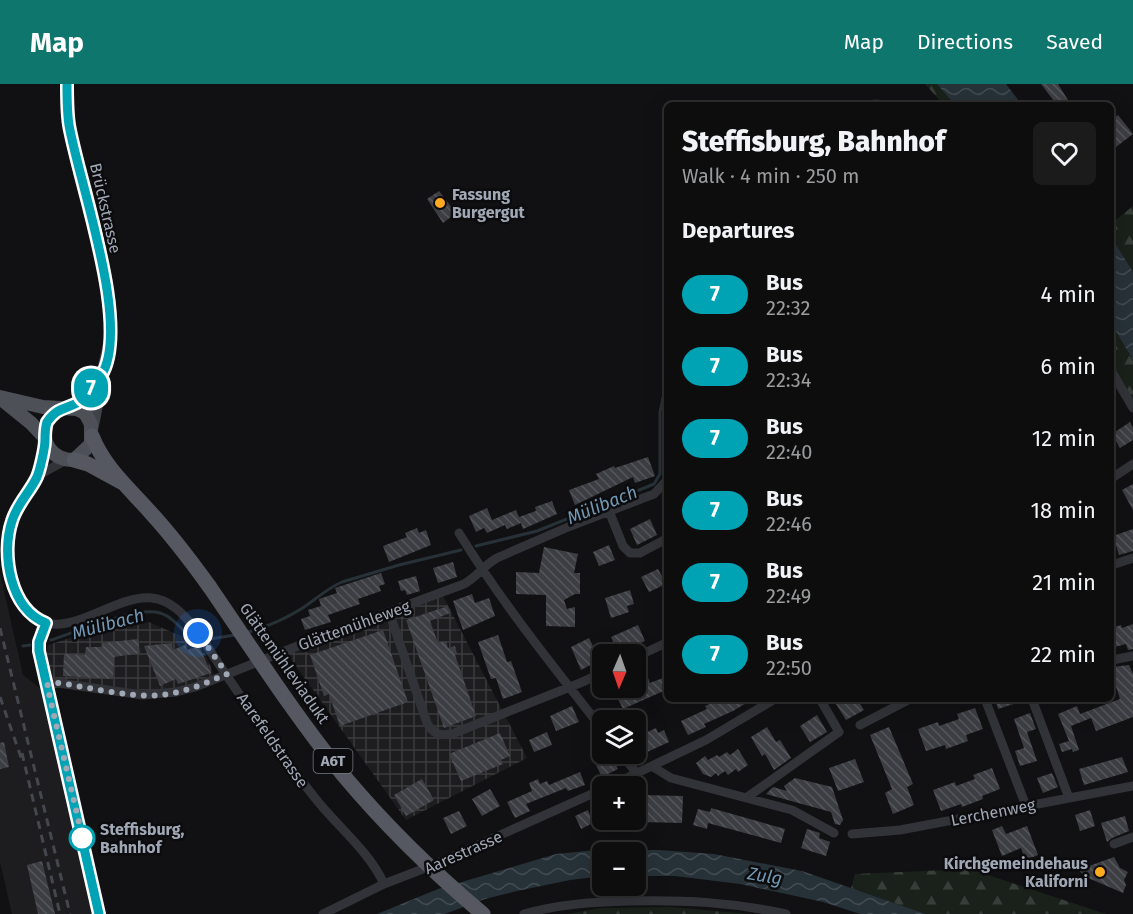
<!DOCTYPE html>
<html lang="en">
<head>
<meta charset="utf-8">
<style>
	:root { --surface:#0d0d0e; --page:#1b1b1c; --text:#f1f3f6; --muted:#9a9c9e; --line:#2d2d2e; --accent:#0f766e }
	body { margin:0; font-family:"Fira Sans",sans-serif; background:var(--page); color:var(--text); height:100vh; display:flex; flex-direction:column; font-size:22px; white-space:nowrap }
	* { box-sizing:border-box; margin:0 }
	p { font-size:20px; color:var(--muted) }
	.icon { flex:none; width:33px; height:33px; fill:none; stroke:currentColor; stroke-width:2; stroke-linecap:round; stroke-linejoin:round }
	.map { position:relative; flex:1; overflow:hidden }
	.sheet { position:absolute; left:664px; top:18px; width:450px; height:600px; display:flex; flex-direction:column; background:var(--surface); border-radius:9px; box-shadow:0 6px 24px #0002,0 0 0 2px var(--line) }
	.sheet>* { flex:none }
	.badge { padding:0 12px; border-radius:20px; font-size:21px; line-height:39px }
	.needle { width:39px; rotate:182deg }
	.controls { position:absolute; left:592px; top:560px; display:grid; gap:12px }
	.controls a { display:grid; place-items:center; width:54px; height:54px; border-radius:9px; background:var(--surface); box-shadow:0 6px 24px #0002,0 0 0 2px var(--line); font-size:30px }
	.you { position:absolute; width:30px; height:30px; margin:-15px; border:4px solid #fff; border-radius:50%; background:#1a73e8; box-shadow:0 0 0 9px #1a73e833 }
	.map>.badge { position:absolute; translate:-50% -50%; box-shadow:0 0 0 3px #fff }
	h2 { padding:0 18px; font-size:22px; line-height:54px }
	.round { display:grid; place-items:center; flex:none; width:63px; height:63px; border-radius:9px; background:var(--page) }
	.overview { display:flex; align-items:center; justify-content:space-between; height:102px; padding:0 18px }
	h1 { font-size:28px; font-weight:800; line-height:45px }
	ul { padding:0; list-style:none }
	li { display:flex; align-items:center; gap:18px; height:72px; padding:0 18px }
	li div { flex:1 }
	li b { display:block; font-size:22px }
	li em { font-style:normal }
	li .badge { min-width:66px; font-weight:700; text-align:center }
	header { display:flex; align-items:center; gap:36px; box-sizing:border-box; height:84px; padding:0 30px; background:var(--accent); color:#fff }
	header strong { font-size:28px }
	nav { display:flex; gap:33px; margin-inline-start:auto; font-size:21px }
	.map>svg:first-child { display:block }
</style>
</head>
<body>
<header>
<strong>Map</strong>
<nav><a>Map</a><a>Directions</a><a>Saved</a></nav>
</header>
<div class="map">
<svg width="1133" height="830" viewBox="0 0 1133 830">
	<defs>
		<pattern id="industrial-grid" width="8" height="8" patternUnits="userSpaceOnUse" patternTransform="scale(1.5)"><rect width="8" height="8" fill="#1d1d20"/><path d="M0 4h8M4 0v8" fill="none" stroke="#3b3b3e"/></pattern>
		<pattern id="forest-firs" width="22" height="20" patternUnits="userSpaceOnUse" patternTransform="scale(1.5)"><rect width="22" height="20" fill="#19211a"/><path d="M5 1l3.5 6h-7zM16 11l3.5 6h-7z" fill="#373e39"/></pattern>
		<pattern id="water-waves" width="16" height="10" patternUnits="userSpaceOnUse" patternTransform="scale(1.5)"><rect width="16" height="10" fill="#273138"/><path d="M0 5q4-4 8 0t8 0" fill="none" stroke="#434c53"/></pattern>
		<pattern id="building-back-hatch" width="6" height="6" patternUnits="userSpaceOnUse" patternTransform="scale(1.5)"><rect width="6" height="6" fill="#3d3e43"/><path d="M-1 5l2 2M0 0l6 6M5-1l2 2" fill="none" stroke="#56575c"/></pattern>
	</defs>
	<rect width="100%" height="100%" fill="#111113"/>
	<path fill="#1d1d20" d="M0,489L23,591L49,611L102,830H12L0,778Z"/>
	<path fill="url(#industrial-grid)" d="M441,508L527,674L406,736L286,568Z
		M149,538L201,561L214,590L180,605L156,608L48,594L49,584L46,567L48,561L101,544Z"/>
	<path fill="url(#forest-firs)" d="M925,0H937L955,21H944Z
		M1133,122V188L1112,154V139Z
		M1112,241L1133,276V316L1112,281Z
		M970,785L1106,830H926L851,804L855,790Z
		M670,823L749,830H568L600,824Z"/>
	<path fill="url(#water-waves)" d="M937,0H1006L1022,21H955Z
		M1112,154L1133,188V276L1112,241Z
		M596,766H659L714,770L802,787L926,830H860L823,818L740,800L675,792H636V768H603V792L570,796L517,807L485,815L445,830H377L438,805L556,770Z"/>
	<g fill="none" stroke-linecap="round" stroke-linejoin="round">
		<path stroke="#273138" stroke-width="3" d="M862,21C871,16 879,15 888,21
			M476,462L537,447L654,400L660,390V328L668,290
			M248,548C266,543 285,535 301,525C315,516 326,505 342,498L399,481L461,466
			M210,555L235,551
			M51,556C77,548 135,522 160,529C171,532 181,544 189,552L193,554
			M23,562L30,561"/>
	</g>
	<path fill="url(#building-back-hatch)" d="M1041,0H1058L1071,21H1057Z
		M1118,31L1133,50L1112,66V36Z
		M439,107L456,129L443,139L427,115Z
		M1130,338L1133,344V356L1120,364L1112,350Z
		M648,373L655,392L635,399L633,393L575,421L569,406L599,395L596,390L614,382L615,384Z
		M1133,400V426L1122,406Z
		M552,417L557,430L523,445L521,439L507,445L505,441L487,449L484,444L476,448L469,432L487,424L492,436L516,426L519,433L536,427L535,423Z
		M650,435L657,451L637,461L630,445Z
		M417,444L419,449L426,446L431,461L389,478L383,462L407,453L405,449Z
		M1133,445V467L1119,471L1113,452Z
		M609,461L615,476L599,482L593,468Z
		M544,463L578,470L574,489H580V510H575L564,516L567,525L575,523V543L546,542V511L516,510V488L539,489Z
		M453,478L457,493L438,499L433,484Z
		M658,485L666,500L649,508L641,493Z
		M381,489L385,500L379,502L381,507L358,515L360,520L328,531L331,538L305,546L301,535L310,532L308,526L321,522L319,515L337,509L335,504Z
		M416,492L420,507L407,511L405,506L401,507L398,497Z
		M630,506L634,520L627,522L629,528L611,534L605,514Z
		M472,510L475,519L489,514L495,532L463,546L453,517Z
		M448,522L450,529L430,537L438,559L446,557L448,564L455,562L457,570L455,571L476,632L444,644L406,536Z
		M1133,540V565L1128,566L1126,560L1115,563L1112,552V544L1121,541L1122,544Z
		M638,541L645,557L618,569L611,553Z
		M383,546L408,618L340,642L329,610L324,612L310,571Z
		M498,551L507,578L511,577L522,608L503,615L496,594L491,595L478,558Z
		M589,554L600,576L581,586L571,563Z
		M138,555L140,569L114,573L113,595L63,592L64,570L85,571L86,563H103L102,559Z
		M172,559L173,566L185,561L187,566L199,562L211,589L178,600L176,595L160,602L144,562Z
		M1129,581L1133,590V633L1096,647L1091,634L1071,642L1079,666L1073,668L1072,665L1062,668L1059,660L1069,657L1058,630L1077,622L1080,630L1120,615L1112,590V583Z
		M645,587L650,599L668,592V605L623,625L612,603H636V592Z
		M721,615H753L733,627L704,640L706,643L688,651L681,637L707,625L705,622Z
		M833,615H857L864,626L846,636Z
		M995,615H1022L1023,617L998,625Z
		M572,622L579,638L556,647L550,632Z
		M975,624L983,645L966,651L968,657L946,665L945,661L926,667L918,645L938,638L939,642L959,635L957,630Z
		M1030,629L1036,645L1027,648L1037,677L1020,682L1015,667L1024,664L1014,635Z
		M817,631L827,648L810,658L800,642Z
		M767,643L776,658L780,656L791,674L774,686L765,670L762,672L751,653Z
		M889,643L913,700L907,703L914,721L893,730L885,709L892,705L870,651Z
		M656,644L658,649L664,646L669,658L647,668L639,652Z
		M547,648L552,661L534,668L529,656Z
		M500,649L510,672L501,676L503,680L461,697L449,670Z
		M4,658L9,683L0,685V659Z
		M738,665L748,681L738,688L736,685L728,691L725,687L718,692L716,689L711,693L703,690L696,679L705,672L708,676L717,671L719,673L727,668L730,671Z
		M611,671L618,685L602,693L595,679Z
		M1122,673L1128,688L1084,701L1079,685Z
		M855,675L864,698L838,707L829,684Z
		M992,684L1000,705L982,712L983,715L962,723L961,720L941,727L933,706L955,698L956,702L975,695L973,691Z
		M580,688L585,701L568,707L566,704L526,720L530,727L515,734L507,718L532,707L529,699L538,695L540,700L547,697L549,701Z
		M1052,689L1058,703L1043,709L1037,694Z
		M795,694L832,703L843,736L840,741L835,740L831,728L766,710L773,703L787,707L784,702Z
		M422,695L434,716L406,732L394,711Z
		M490,705L500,722L482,732L472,715Z
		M643,711L683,712L682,739L642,738Z
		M711,724L785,745L781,759L708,739L707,745L693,741L698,725L710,728Z
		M588,726L593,739L581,745L575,732Z
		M1090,726L1095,742L1080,747L1075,731Z
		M459,727L467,742L451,750L443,734Z
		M1125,732L1129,747L1112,754L1107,758L1101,739Z
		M1002,742L1006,750L1027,742L1038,771L1025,776L1021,764L1002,772L992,746Z
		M807,745L820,749L819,754L830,758L826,772L801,764Z
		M1114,773L1120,784L1128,788L1124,796L1126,801L1123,809L1086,793L1078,786Z
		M42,777L55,830H38L27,781Z"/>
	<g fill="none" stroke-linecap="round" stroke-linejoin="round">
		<path stroke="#323338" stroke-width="9" d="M1112,288L1133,324
			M45,357C42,368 41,383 37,393C27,413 13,427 9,450C5,470 10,494 18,512C48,577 108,509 152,514C171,516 183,530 195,544C233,602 272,660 315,714C337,742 369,767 384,800
			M37,392L66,376
			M1112,394L1133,380
			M609,427L623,462L630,469H640L668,454
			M459,449C502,519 553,582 603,646
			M1112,481L1133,474
			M389,528L427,639C433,650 440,652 452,650L580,599L603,589
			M46,539L39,558L40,576L99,830
			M636,573L668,558
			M1112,576L1133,572
			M47,601L58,599L143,611L176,608L195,603L305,559L464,500C477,493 484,481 497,474L568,443L654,410L668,395
			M985,615L1026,722
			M1032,615L1069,714
			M860,641L910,615
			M621,669L637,690
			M653,683L671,694L792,726L834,749
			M610,702L706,656L775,615
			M746,714L839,648L820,615
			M852,750L900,746L1133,702
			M1114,760L1133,753
			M323,830L384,800L433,781L603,705
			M524,830C559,820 594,818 630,817C686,816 731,818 786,830"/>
		<path stroke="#404249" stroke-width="12" d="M67,0C65,82 110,160 111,242C111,260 105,275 102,291C98,309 97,327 92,345
			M68,323L82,316L101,292"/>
		<path stroke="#4e5058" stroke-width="14" d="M0,313L43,323L77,325L85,329L91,340V360L74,376C52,376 40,359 47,338L60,324
			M0,314L31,339L45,354"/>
		<path stroke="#565861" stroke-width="15" d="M92,352C104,383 130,405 151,429C172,452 191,477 209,502
			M74,376L88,380L121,398"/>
		<path stroke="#45474e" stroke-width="3" stroke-dasharray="8 6" stroke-linecap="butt" d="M0,544L70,830
			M0,613L23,679
			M22,669L60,830"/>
		<path stroke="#565861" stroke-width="15" d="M209,502C253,566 295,632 344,692C386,742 433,788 483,830"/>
	</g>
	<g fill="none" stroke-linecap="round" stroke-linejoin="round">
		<g stroke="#fff" stroke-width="14">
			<path id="line" d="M67,0C67,14 67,28 69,41C79,99 132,243 101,292C95,301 86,314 77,319C63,326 57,324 47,338C45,344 45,350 45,356C45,364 40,386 37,393C30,408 17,420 12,437C1,470 10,525 46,539L39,558V567L99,830"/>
		</g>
		<use href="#line" stroke="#00a3b4" stroke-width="9"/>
		<path stroke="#a1a8b5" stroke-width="6" stroke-dasharray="0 10.8" d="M82,754L83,756L47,601L58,599C89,603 130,614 160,611C184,609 206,599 227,590L198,549"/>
	</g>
	<g fill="#ffa91e" stroke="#0c0c0e" stroke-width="2">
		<circle cx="440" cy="119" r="6"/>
		<circle cx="1100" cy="788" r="6"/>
	</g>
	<circle fill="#fff" stroke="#00a3b4" stroke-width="3" cx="82" cy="754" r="12"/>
	<g text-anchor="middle" stroke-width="5" stroke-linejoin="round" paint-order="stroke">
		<rect fill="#0c0c0e" stroke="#747983" stroke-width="1.5" x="313.5" y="665" width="39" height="24" rx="4.5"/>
		<g font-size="15" font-weight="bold" fill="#a1a8b5">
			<text x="333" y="682">A6T</text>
		</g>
		<g font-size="16" font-weight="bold" fill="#a1a8b5" stroke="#0c0c0e" text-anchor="start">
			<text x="452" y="116">Fassung<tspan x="452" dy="18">Burgergut</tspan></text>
			<text x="1088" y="785" text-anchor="end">Kirchgemeindehaus<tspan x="1088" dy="18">Kaliforni</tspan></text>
		</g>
		<g font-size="16" fill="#a1a8b5" stroke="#0c0c0e">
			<text transform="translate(106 124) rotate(77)" y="6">Brückstrasse</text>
			<text transform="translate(354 541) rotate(-20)" y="6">Glättemühleweg</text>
			<text transform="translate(285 579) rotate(55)" y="6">Glättemühleviadukt</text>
			<text transform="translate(273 656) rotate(55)" y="6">Aarefeldstrasse</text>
			<text transform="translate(993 728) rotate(-11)" y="6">Lerchenweg</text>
			<text transform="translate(463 768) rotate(-24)" y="6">Aarestrasse</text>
		</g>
		<g font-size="16" font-weight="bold" fill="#a1a8b5" stroke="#0c0c0e" text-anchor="start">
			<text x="100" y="751">Steffisburg,<tspan x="100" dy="18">Bahnhof</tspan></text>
		</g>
		<g font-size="18" font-style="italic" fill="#7499b4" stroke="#0c0c0e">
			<text transform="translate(602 421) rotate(-22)" y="6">Mülibach</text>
			<text transform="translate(108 540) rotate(-15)" y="6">Mülibach</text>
			<text transform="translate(765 792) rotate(10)" y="6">Zulg</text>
		</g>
	</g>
</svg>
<div class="controls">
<a><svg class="needle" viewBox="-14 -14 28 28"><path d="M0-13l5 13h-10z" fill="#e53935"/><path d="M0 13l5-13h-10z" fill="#9a9c9e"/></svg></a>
<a><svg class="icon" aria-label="layers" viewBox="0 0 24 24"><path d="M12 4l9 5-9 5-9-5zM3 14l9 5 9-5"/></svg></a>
<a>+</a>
<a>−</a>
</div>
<div class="you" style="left:198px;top:549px"></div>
<b class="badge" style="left:91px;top:304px;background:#00a3b4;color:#fff">7</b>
<section class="sheet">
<div class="overview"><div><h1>Steffisburg, Bahnhof</h1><p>Walk · 4 min · 250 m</p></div><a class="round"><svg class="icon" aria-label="heart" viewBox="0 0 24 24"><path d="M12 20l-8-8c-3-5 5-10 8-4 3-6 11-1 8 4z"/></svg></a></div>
<h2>Departures</h2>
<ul>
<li><span class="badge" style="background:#00a3b4;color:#fff">7</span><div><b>Bus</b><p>22:32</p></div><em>4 min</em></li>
<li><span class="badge" style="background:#00a3b4;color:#fff">7</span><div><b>Bus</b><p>22:34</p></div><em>6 min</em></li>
<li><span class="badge" style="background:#00a3b4;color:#fff">7</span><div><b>Bus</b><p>22:40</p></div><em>12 min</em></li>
<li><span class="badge" style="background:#00a3b4;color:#fff">7</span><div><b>Bus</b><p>22:46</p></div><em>18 min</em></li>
<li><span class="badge" style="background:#00a3b4;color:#fff">7</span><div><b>Bus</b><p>22:49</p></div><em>21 min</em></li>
<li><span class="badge" style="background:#00a3b4;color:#fff">7</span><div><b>Bus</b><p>22:50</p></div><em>22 min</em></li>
</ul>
</section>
</div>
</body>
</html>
